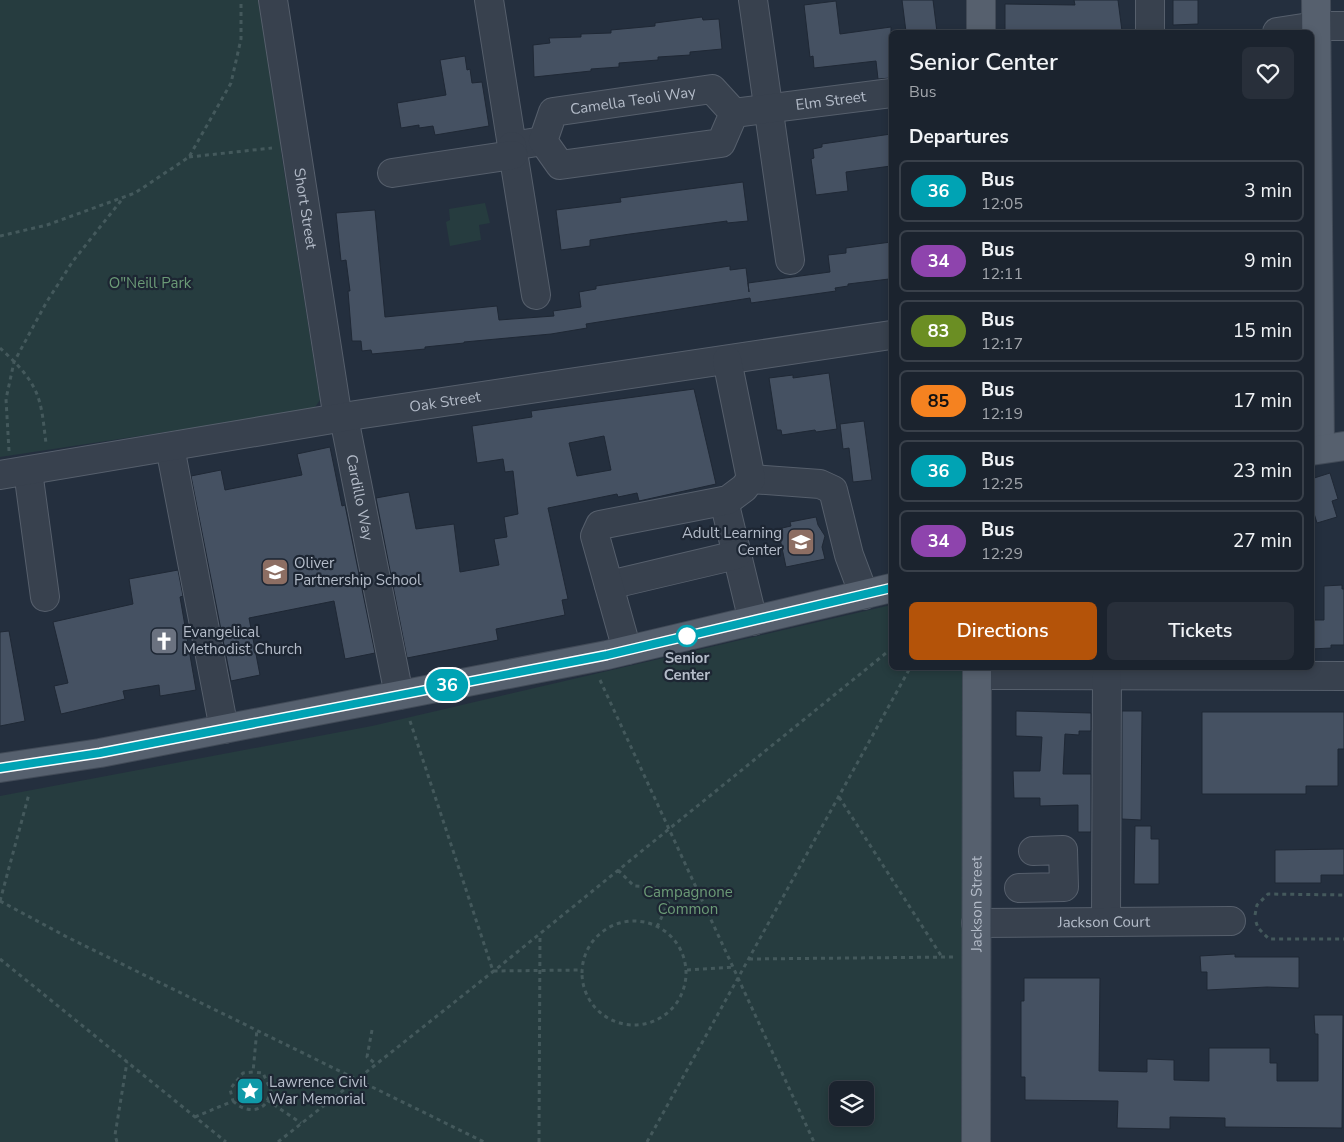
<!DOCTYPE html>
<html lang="en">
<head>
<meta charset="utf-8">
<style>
	:root { --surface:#1b232e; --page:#282f3a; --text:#f1f3f6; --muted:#a0a4aa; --line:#39404a; --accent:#b45309 }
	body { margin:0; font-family:"Nunito Sans",sans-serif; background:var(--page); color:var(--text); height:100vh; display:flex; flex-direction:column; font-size:19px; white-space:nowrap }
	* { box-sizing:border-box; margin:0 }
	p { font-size:16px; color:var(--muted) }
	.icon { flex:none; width:28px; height:28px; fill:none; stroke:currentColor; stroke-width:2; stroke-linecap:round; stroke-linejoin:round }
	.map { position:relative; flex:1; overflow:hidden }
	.sheet { position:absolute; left:889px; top:30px; width:425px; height:640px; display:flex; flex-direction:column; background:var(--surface); border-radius:8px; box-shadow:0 2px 8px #0003,0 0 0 1px var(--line) }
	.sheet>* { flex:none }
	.badge { padding:0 10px; border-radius:16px; font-size:18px; line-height:32px }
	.buttons { position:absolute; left:829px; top:1081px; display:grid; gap:10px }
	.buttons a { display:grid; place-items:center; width:45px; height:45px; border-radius:8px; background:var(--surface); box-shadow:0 2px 8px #0003,0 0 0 1px var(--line); font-size:25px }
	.map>.badge { position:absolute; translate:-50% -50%; box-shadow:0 0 0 2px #fff }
	h2 { padding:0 20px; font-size:19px; line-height:45px }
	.round { display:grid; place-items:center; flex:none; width:52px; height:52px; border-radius:8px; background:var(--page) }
	.summary { display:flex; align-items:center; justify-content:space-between; height:85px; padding:0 20px }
	h1 { font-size:24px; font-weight:600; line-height:38px }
	.cta { display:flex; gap:10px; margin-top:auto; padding:10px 20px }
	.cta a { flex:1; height:58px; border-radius:8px; background:var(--accent); color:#fff; font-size:20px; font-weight:600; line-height:58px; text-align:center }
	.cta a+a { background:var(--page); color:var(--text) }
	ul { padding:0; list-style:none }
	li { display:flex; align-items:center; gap:15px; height:62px; margin:0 10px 8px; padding:0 10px; border:2px solid var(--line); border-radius:8px }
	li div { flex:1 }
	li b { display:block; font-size:19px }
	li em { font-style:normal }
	li .badge { min-width:55px; font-weight:700; text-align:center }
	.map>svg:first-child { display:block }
</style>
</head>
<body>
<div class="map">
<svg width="1344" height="1142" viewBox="0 0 1344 1142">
	<rect width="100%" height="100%" fill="#242f3e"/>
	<path fill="#263c3f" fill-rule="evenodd" d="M0,0H260L282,147L281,152L320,400L313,410L0,457Z
		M485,203L490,223L479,225L481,240L450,246L446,222L450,220L449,209Z
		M891,605V668H971L966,1142H0V796L372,726ZM838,1090H865V1118H838Z"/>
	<path fill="#455162" stroke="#1f2835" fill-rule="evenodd" d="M902,0H933L937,32H906Z
		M1074,0H1118L1122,31L1005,32V4L1075,5Z
		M1173,0H1198V24L1173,25Z
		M836,1L840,34L891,27V78L878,79L876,61L814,68L813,56L810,57L804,5Z
		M702,17L703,20L719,19L722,49L690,52V55L658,57V60L619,63V67L591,69V71L534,77L533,45L550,43L549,38L581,37V34L611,33V30L655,26V23Z
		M465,56L467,70L470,69L472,83L482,82L489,126L435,135L433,126L419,128V125L401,128L397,103L446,95L440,60Z
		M891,134V166L846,172L848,191L816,195L811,159L814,158L813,149L822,147V144Z
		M743,182L748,221L727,223V221L630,234L590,240V246L561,250L556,210L621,202L620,198Z
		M375,210L385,317L497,306L499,320L554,316L553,311L581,307L579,292L596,289V286L730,266V270L746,268L749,292L748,283L830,272L828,255L846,253V248L891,242V274H889V279L848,284V286L835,288L836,291L751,303L750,298L586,324L587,328L551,334L464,342V343L425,347V349L372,354L371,350L362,351L361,341H352L348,291H350L346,260L341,261L336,213Z
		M829,373L837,429L816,432L815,430L782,435L781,430H777L769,378L793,375V378Z
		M694,389L716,484L639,501L637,493L618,497L617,494L548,508L568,599L562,600L565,615L496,629L498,640L407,658L376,498L409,492L416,529L454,524L460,572L499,565L494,539L507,537L504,517L518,514L513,471L505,472L503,459L477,463L472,426L532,417L531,411ZM604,436L611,470L577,476L569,443Z
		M864,421L872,480L853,482L849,448L843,449L840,424Z
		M330,447L342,506L345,505L375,653L345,659L334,601L249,618L260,675L231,681L191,476L221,470L225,490L302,475L297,454Z
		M1330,473L1338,499L1332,501L1337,517L1317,523L1311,504V479Z
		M816,517L818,525L825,536L822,547L825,559L786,567L778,529L791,526L790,522Z
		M178,570L183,596L180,597L196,690L160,696L159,685L123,691L125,699L61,714L54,686L68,683L53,622L133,604L129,579Z
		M1342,585V589H1344V645H1331V648L1311,649V620H1324V586Z
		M9,631L25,721L0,726V632Z
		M1016,711L1091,713V731H1079V735L1065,734L1063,774H1091V832H1078V805L1040,806V798H1014L1013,771H1040L1042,737L1016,736Z
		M1122,711H1142L1141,820L1122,819Z
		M1202,712H1344V749H1338V786H1306V794H1202Z
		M1135,826H1151V839H1159V884H1134Z
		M1344,849V875H1321V883H1275V850Z
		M1235,954V957H1299V988L1267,987L1207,990V972H1201L1200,956Z
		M1024,978H1100L1099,1071L1147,1072V1059L1174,1060V1080L1209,1081V1048H1270V1063H1277V1081H1318V1034H1315L1314,1015H1343L1342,1128L1225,1127V1118L1170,1117V1129L1117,1128L1118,1101L1025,1100V1077H1021V1001H1024Z"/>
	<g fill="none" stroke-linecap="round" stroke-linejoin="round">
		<g stroke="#565f6c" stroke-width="30">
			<g id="minor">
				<path id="s1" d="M273,0L338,419"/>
				<path d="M489,0L512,146L543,141"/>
				<path d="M753,0L790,260"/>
				<path d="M1150,0V32"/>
				<path d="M1277,32L1316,26H1344"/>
				<path id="s2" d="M734,113L721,143L560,165L543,141L553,112L712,89L734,113L891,93"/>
				<path d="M512,146L536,295"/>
				<path d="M392,173L513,155"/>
				<path id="s3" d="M344,418L399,695"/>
				<path d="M170,447L224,729"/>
				<path d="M28,471L45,597"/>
				<path id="s4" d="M0,475L356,415L891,335"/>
				<path d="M751,479L820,484L833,490L849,555L864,595"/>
				<path d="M724,501L753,621"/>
				<path d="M609,585L736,555"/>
				<path d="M627,650L595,536L600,525L728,500L744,488L751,479L727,360"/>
				<path d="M977,675L1344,676"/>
				<path d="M1019,888L1064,887L1063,850L1033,851"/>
				<path d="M1106,922L1107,675"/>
				<path id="s5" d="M976,923L1231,921"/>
			</g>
		</g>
		<g stroke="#414a57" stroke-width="30">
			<g id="major">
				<path d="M981,0V32"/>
				<path d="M1316,0L1320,449"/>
				<path d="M1311,451L1344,446"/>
				<path d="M0,768L100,753L607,655L891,588"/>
				<path id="s6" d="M976,1142L977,668"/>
			</g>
		</g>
		<path stroke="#44595c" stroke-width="3" stroke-dasharray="4 4" stroke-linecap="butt" d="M189,157L272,148
			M0,236L47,225L135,193L189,157L231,83L241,39V0
			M0,348C15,362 31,377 38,397C43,411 44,429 46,443
			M9,451L6,399L14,362L46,303L73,261L124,197
			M600,680L814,1142
			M410,721L493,971L582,970
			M839,797L942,957
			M618,870L634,886L653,887L673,893L657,927
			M0,901L67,937L484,1142
			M0,901L29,794
			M1255,915L1257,905L1268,894L1344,895
			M582 973a52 52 0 1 1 104 0a52 52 0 1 1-104 0Z
			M1256,922L1258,928L1269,939H1344
			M0,959L226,1142
			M749,959L953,957
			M687,970L733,967
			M372,1030L367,1057L376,1064
			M267,1100L301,1123
			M233,1101C241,1109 253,1113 263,1106C267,1103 269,1096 271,1091L263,1073L253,1072
			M195,1117L233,1101L230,1089L243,1073L253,1072L257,1029
			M117,1142L115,1135L127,1062
			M278,1142L500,966L891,649
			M539,1142L540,934
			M647,1142L910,668"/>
		<use href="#minor" stroke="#38414e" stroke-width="28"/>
		<use href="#major" stroke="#56606e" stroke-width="28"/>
	</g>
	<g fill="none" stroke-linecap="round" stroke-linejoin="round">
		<g stroke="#fff" stroke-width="11">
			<path id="line" d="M0,768L100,753L607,655L891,588"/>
		</g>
		<use href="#line" stroke="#00a3b4" stroke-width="8"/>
	</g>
	<defs>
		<g id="school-square" transform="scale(1.4375)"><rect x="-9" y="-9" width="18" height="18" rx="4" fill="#8d6e63" stroke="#1d2633"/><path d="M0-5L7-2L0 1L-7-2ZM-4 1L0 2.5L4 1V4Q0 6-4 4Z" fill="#fff"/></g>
		<g id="church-square" transform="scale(1.4375)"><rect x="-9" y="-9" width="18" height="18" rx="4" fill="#6b7280" stroke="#1d2633"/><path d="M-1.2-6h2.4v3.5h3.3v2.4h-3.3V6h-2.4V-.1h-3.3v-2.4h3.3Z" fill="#fff"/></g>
		<g id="sight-square" transform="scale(1.4375)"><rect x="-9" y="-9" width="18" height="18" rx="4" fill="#0f9aa8" stroke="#1d2633"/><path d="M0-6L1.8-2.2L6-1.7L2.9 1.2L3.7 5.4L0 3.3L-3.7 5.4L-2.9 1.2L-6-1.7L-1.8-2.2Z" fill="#fff"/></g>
	</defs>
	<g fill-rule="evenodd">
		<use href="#school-square" x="801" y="542"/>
		<use href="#school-square" x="275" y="572"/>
		<use href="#church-square" x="164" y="641"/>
		<use href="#sight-square" x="250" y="1091"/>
	</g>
	<circle fill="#fff" stroke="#00a3b4" stroke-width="2.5" cx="687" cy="636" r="10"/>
	<g text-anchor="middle" stroke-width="4.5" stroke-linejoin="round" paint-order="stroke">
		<g font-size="15" fill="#b4bcc9" stroke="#1d2633">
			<text dy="5" stroke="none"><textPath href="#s2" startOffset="336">Camella Teoli Way</textPath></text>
			<text dy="5" stroke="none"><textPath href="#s2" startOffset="546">Elm Street</textPath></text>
			<text dy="5" stroke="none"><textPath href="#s1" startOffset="211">Short Street</textPath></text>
			<text dy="5" stroke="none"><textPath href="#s4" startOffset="451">Oak Street</textPath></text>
			<text dy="5" stroke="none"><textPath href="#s3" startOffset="81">Cardillo Way</textPath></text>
			<text dy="5" stroke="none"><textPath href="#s6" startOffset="238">Jackson Street</textPath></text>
			<text dy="5" stroke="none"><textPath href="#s5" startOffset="128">Jackson Court</textPath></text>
		</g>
		<g font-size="15" fill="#6b9a76" stroke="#1d2633">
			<text x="150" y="288">O"Neill Park</text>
			<text x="688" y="897">Campagnone<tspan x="688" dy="17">Common</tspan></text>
		</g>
		<g font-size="15" fill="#b4bcc9" stroke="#1d2633" text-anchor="start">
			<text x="782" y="538" text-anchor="end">Adult Learning<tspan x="782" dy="17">Center</tspan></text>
			<text x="294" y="568">Oliver<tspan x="294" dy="17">Partnership School</tspan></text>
			<text x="183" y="637">Evangelical<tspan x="183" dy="17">Methodist Church</tspan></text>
			<text x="269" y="1087">Lawrence Civil<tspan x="269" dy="17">War Memorial</tspan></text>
		</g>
		<g font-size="15" font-weight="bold" fill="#b4bcc9" stroke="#1d2633">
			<text x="687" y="663">Senior<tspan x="687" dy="17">Center</tspan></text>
		</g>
	</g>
</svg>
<div class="buttons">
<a><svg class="icon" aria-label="layers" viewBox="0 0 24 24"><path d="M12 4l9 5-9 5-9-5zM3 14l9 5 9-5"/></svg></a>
</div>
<b class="badge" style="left:447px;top:685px;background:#00a3b4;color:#fff">36</b>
<section class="sheet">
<div class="summary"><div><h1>Senior Center</h1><p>Bus</p></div><a class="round"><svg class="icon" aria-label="heart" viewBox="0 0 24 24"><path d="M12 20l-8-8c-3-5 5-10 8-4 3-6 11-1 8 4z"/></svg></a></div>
<h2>Departures</h2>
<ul>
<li><span class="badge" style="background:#00a3b4;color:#fff">36</span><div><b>Bus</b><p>12:05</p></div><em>3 min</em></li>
<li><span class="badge" style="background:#8e44ad;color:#fff">34</span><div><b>Bus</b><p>12:11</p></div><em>9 min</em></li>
<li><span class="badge" style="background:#6b8e23;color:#fff">83</span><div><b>Bus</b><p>12:17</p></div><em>15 min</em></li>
<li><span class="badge" style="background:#f58220;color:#111">85</span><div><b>Bus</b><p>12:19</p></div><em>17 min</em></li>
<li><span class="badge" style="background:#00a3b4;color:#fff">36</span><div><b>Bus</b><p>12:25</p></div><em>23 min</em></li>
<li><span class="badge" style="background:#8e44ad;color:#fff">34</span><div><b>Bus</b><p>12:29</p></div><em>27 min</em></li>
</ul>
<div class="cta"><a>Directions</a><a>Tickets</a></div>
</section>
</div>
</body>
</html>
